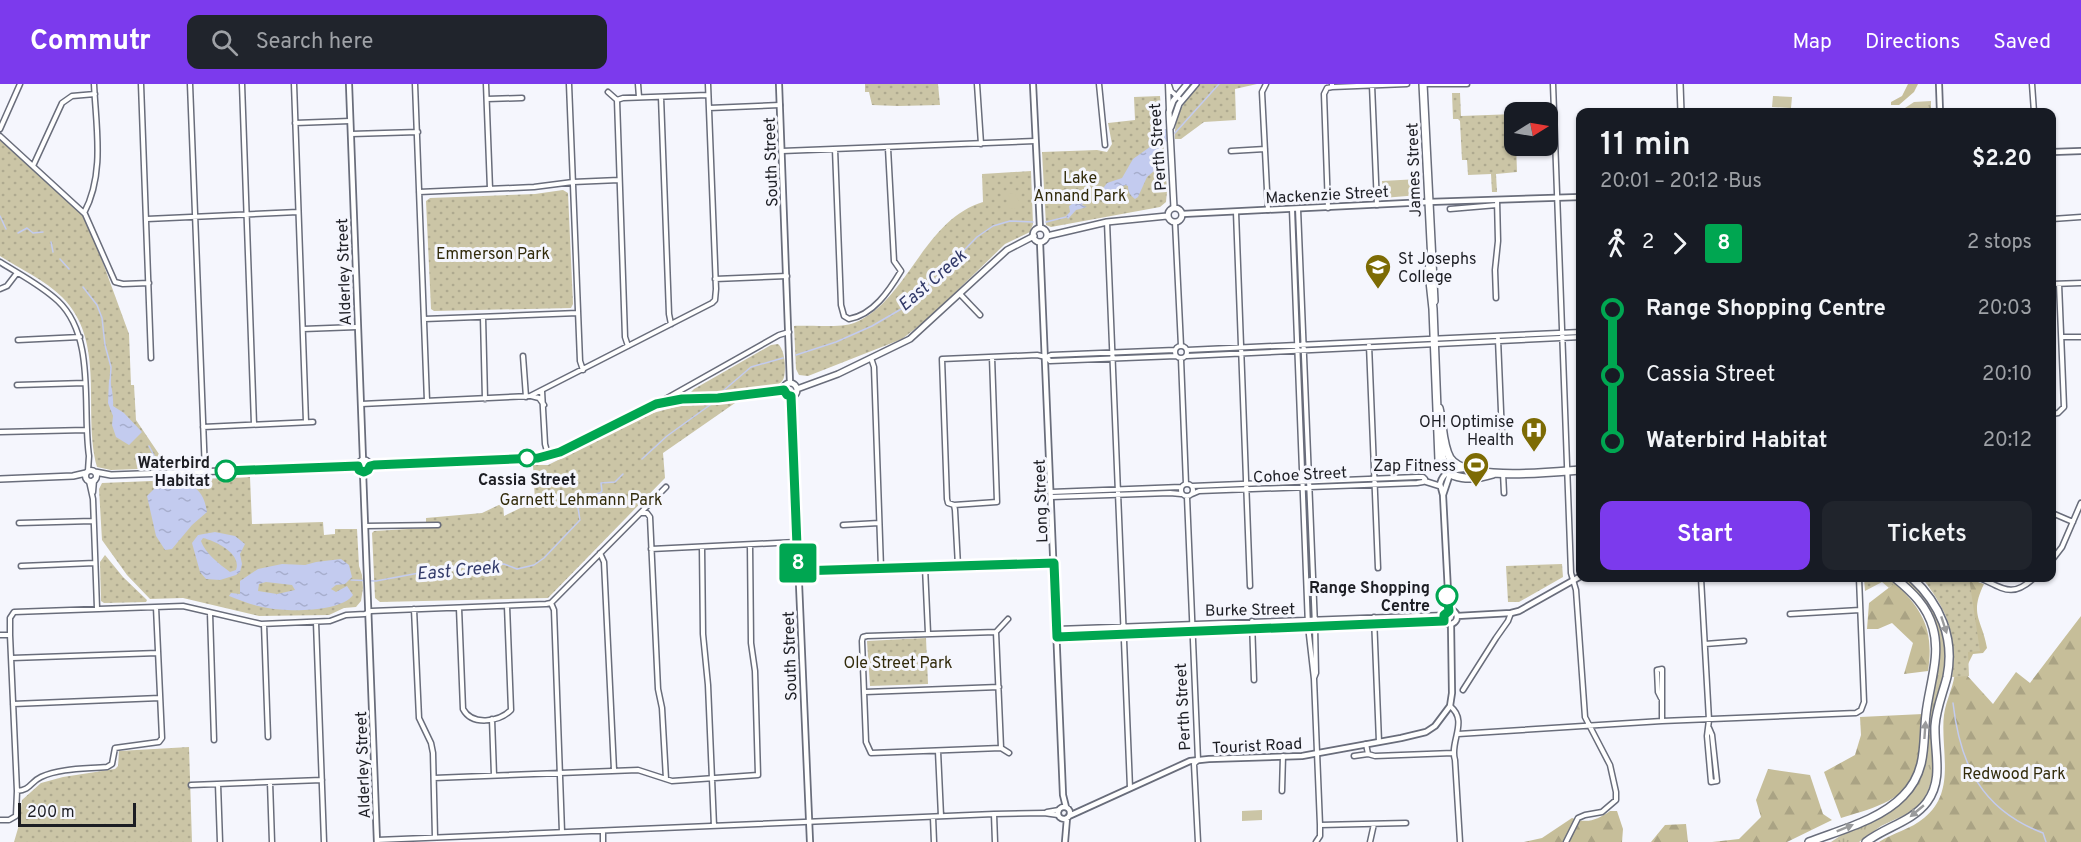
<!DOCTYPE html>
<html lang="en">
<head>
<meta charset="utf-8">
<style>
	:root { --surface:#171b24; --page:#20242c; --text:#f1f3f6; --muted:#9ea1a6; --accent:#7c3aed }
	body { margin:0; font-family:Overpass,sans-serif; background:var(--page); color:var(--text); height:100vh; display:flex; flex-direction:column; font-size:22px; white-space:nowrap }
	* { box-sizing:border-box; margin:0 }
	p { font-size:20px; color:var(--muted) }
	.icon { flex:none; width:33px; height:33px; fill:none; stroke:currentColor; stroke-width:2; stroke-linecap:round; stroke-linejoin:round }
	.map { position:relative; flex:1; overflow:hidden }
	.panel { position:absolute; left:1576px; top:24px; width:480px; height:474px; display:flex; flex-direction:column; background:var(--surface); border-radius:12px; box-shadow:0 2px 4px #0004 }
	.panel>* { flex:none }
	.badge { padding:0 12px; border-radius:4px; font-size:21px; line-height:39px }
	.needle { width:39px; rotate:79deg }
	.tools { position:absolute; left:1504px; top:18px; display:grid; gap:12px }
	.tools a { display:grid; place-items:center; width:54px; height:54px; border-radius:12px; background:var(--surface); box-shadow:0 2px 4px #0004; font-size:30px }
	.scale { position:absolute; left:18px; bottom:15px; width:118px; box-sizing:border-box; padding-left:6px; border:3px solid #1d1e24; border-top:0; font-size:16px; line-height:21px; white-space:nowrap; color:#1d1e24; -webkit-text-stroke:4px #f5f6fd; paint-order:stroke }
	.map>.badge { position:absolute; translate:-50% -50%; box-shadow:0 0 0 3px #fff }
	.legs { display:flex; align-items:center; gap:9px; height:66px; padding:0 24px; font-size:20px }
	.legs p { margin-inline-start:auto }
	.summary { display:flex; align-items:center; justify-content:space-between; height:102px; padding:0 24px }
	h1 { font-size:33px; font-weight:600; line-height:45px }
	.primary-button { display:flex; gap:12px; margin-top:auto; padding:12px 24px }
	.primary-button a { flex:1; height:69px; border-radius:12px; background:var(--accent); color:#fff; font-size:24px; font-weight:600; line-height:69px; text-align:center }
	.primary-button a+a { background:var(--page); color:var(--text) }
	ul { padding:0 24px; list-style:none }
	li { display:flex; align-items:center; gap:21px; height:66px; font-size:22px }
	li i { display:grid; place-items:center; width:9px; height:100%; margin:0 8px; background:currentColor }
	li i::after { content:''; width:15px; height:15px; margin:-8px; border:4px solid; border-radius:50%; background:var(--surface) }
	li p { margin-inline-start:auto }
	li:first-child i { background:linear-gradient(#0000 50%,currentColor 0) }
	li:last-child i { background:linear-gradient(currentColor 50%,#0000 0) }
	header { display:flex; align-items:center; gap:36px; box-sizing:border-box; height:84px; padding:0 30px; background:var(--accent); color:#fff }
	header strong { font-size:28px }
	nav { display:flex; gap:33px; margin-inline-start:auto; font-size:21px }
	.search { width:420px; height:54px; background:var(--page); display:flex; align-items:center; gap:15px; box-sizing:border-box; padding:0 21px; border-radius:12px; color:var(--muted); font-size:22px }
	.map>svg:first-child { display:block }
</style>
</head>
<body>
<header>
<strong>Commutr</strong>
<div class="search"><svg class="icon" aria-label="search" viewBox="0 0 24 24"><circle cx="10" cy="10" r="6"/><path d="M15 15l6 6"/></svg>Search here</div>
<nav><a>Map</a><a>Directions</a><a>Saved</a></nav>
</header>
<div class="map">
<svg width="2081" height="758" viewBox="0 0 2081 758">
	<defs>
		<pattern id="grass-tufts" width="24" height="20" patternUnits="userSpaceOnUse" patternTransform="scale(1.5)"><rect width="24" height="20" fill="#cbc5a6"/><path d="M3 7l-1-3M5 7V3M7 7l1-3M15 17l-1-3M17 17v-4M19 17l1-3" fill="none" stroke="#aea98f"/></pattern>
		<pattern id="forest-firs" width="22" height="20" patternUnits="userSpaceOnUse" patternTransform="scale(1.5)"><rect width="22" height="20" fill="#c6be99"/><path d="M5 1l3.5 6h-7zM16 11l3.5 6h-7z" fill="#aaa384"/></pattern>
		<pattern id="park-dots" width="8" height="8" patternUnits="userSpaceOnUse" patternTransform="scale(1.5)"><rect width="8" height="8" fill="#cbc5a6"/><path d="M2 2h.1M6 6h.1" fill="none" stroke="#aea98f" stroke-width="1.8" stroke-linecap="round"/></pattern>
		<pattern id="water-ripples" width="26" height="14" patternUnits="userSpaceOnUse" patternTransform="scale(1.5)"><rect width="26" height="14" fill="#c3cbef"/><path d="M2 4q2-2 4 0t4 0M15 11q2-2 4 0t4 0" fill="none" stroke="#a7aecd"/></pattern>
	</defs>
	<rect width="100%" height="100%" fill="#f5f6fd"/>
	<path fill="url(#grass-tufts)" d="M1931,17V28H1902V26L1914,18Z
		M1898,494H1907C1931,515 1946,541 1946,573L1933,694L1924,716L1911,728L1881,742L1859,758H1831C1836,755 1841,751 1846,748C1869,734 1894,730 1912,708C1930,686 1927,656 1930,629C1933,598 1945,570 1935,539C1929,519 1914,506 1898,494Z"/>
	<path fill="url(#forest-firs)" d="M1908,0H1918L1914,8L1899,21H1891V18L1902,12Z
		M1966,494L1984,500C1969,531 1982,535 1987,564L1983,569L1973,570L1964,588L1993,620L2016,588L2030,599L2081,532V758H1879C1893,749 1911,745 1924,734C1957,708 1940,666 1944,631C1946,614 1959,593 1954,577Z
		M1895,499C1924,527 1934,547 1928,587L1904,590L1913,559L1892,539L1878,545H1867L1869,519Z
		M1923,630C1921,645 1919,677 1914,690C1904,718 1866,726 1841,734L1824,688L1855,671L1861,651L1860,633Z
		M1768,685L1810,691L1823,730L1832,736L1787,758H1712L1739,755L1761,733L1756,716Z
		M1610,727H1617L1623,745L1622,758H1524L1542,754L1572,734C1587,740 1597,736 1610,727Z
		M1686,740L1688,758H1651L1665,741Z"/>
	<path fill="url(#park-dots)" d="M865,0H938L940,21L898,22L872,21L869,8H865Z
		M1200,0H1257L1235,5L1236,36L1204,38L1181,55H1175C1174,31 1184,17 1200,0Z
		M1452,9H1460L1461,32L1515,30L1517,88L1496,90L1497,108H1492L1491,90L1468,91L1467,76H1462L1460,37L1458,35H1453Z
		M1160,12L1167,107L1166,118L1160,123L1051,143L1046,141L1042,68L1097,66L1107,68L1112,60L1108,39L1135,36L1134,13Z
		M0,55L81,129L88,138L129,250L131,301H134L136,336L167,382L166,384L111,386L97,383C82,327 107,258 62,213C45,196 20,185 0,172Z
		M1031,87L1033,140L1030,148L1005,160L929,234L902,255L808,292L799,291L796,285L794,242C808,241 843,244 854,239C907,218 923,136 983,118L982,90Z
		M563,106L568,109L573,220L571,224L434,227L431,225L426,117L430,114L535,110Z
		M778,260C785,266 786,284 784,293C783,298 777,301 774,304L690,309L694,305L771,261Z
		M735,319L663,369L665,394L548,514L380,518L375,514L372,449L374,447L426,444V434L482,429L503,419L504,432L535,417L533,381H548L653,329L679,322Z
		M250,393L252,440L323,438L324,451L335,450V445H357L359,482L362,491L363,504L361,517L356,523L344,524L329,531L259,532L183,514L150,515L127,491L102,456L99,405L102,399Z
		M105,471L123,493L147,516L146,518L104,519L101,517L100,478Z
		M1562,480L1563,493L1519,518H1508L1506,482Z
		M1864,494H1887L1895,499L1889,504L1882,498L1865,507Z
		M1922,494H1969L1980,567L1968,568L1969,592L1952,593C1957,551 1948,527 1922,494Z
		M926,554L928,600L870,602L867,557Z
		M189,663L192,758H14L19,741L22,716L41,699L63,693L115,685L118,682L119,667Z"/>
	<path fill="#cbc5a6" d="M1773,12L1792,13L1791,24L1772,23Z
		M1419,95V111L1383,114L1382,97Z
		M1015,109L1016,113L1020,118L1017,124L1010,125L1007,120L1010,115L1008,110Z
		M1262,726V736L1242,737V727Z"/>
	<path fill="url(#water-ripples)" fill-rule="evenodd" d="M1162,45H1166L1167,57L1162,61L1161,81L1147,93L1138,113L1135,115C1130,111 1128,108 1128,102L1125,101L1107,114L1093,118L1107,99L1122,94L1133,75L1154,60Z
		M1082,113L1085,116L1082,121L1087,123L1076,126L1068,135L1066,132L1070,128L1069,122Z
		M109,295C111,296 114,316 113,322L124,329L142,348L129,361L116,353L112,341L113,332L108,319Z
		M183,400C199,401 205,414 207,428L192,441L172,465L165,466L156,452L147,412L155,404L172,403Z
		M215,448L235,452L245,460L240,470L242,480L240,488L236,491L220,496L206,495L200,488L192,459L198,451ZM203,454C216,457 242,470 236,486L230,488C219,480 205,469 201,457Z
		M341,475L349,481L352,493L345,500L336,501L331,505L336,508L347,502L353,511C341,528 288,528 268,524C255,522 241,517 229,512L231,509L240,510V497L258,485L282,480L305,481L316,478ZM266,498L292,501L295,506L277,510L258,507L259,500Z"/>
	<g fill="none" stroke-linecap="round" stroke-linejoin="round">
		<path stroke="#c3cbef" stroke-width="1.5" d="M1175,49L1219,0
			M0,132L6,145
			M1046,138L1066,133
			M18,149L27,144L33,149L43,148
			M51,158L53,168
			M60,175L69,185
			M83,203L97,221L102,234L105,261L111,283L110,301
			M796,271L836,258L872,242L903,224L920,211L977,153L993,142L1010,137L1033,138
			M723,307L751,283L783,274
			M149,362L160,383
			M642,375L667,352L710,321
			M351,496L376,497L446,484L504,480L517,485L534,481L544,474L580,436L577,418L581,413L600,409L602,407L601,399L615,398L623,390
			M1953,619C1960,681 1982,726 2043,749L2046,758"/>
		<g stroke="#696d7b" stroke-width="7">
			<path id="minor" d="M141,0L151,274
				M190,0L205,388
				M242,0L254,340
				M294,0L306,338
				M415,0L427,317
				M486,0L490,105
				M569,0L580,277L583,286
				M638,0L639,13
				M977,0L981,60
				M1099,0L1105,61
				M1168,0L1169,27
				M1266,0L1262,8L1268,126
				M1423,0H1467
				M1553,0L1571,489L1576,506L1585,633L1610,681L1616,708V716L1602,728L1585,731L1578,734L1566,758
				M2032,0L2034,28
				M1169,1L1171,7L1181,16
				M1372,1L1377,121
				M1332,3L1407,0
				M608,8L617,16
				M661,13L669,230L671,240
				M487,15L522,14
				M617,16L625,253L628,262
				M617,16L623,14L708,11
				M709,24L780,21
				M295,39L350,37
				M0,45L20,0
				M351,50L418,48
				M0,52L85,130L115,198L123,200L149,199
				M835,65L841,221L844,232L849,235C873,231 889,207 901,187L894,177L888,64
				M782,67L1035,57
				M1231,67L1265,65
				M33,82L62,19L72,12L95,10
				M419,108L534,103L573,98L619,96
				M1328,124L1324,10L1327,4L1332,3V0
				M1292,125L1308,542L1314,595L1320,741V752L1316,758
				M1298,125L1315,542L1316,589L1314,594
				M1450,125L1497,121
				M1236,128L1250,502
				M84,129C105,90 96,43 94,0
				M147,135L298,128
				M2052,135L2081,133
				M1107,138L1130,704
				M1175,138L1181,262
				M0,178C19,190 41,201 58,217C96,253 82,323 89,372L88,387
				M715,195L787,192
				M2052,200L2081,199
				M0,205L7,202L17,189
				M960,210L980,231
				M1496,214L1495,186L1498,157L1497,116
				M483,233L485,315
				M424,235L578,229
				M303,245L357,243
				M2062,253H2081
				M1498,255L1502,351
				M18,256L80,253
				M1369,261L1378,484
				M1175 268a6 6 0 1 1 12 0a6 6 0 1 1-12 0Z
				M1187,266L1581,248
				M523,272L526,313
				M1187,272L1581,253
				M1046,273L1051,271L1175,266
				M871,274L874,283L881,484
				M1181,275L1186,400
				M17,301L85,299
				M542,307L545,360L548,371
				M531,312L539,314L544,321
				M660,318L779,251L789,248
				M361,320L530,312L712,219L715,216L716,205L708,0
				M2052,330L2058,329L2064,323L2059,200
				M203,343L313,338
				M0,348L86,346
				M1503,389L1504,409
				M89,397L93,415L97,524
				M1181 406a6 6 0 1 1 12 0a6 6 0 1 1-12 0Z
				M1192,402L1417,393H1423L1425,395L1423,398L1417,399L1199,407L1192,410
				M93,408L94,396
				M1051,408L1181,403
				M1051,413L1170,409L1181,410
				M1187,413L1198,676L1194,680L1198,758
				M954,421L997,418L992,273
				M641,429H647L650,433L658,605L662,624L666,695
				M2052,429L2073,438
				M19,439L93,437
				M843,441L879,439
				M365,442L438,441
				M702,463L703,550L708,601L714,742
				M651,465L797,458
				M600,469L604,478L614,686
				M2052,476L2062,463L2081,419
				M21,482L95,479
				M958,482L955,426L954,421L948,419L947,415L942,275L1037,271L1046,273L1050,277L1176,272
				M925,483L928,549
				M798,487L1054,479
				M1701,494L1709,636L1707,652L1711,698L1717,697L1712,651L1709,644
				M1980,494C2004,505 2012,514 2034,494
				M551,519L554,526L562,748
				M459,524L463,625C472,642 499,638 511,626L507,522
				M414,525L419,634L431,659L433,669L435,753
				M210,529L214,656
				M1790,530L1860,526
				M1374,533L1379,658
				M1008,535L996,548L867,552L863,553L862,557L866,658L871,669L1001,664L1009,669
				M1252,537L1254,596
				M316,538L324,758
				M264,540L268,653
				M1057,545L1444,531
				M996,548L1001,664
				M0,551H10
				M1057,553L1444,537
				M1705,560L1744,557
				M12,574L158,569
				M1463,606L1496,554L1508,537L1511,529
				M865,608L999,603
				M1661,614L1658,608L1657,586L1662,585V637
				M13,620L160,614
				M1450,622C1469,637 1449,658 1455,676L1460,758
				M492,635L494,691
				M1458,650L1662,637L1856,629L1861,626L1864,618L1859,494
				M1366,660L1368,670L1375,672L1453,669
				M938,667L941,732
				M1354,672L1368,670
				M434,694L638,686L672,697L758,691L755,587L751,559L750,461
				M270,698L272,758
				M218,700L220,758
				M191,701L322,696
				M17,707L10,551V534L14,528L183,522L261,540L330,537L346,531L365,530L371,527L546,520L551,519L666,403
				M1282,707L1283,672
				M1047,728L1059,726
				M994,730L995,758
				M933,733L934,758
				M0,736H9L16,732L17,707C31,706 30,698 41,693C60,684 86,685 107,683L112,680L115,664L159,658L162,654L156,523
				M1320,741L1406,739
				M603,747V758
				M377,756L994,730L1044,729L1058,731
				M1370,758L1374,740"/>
		</g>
		<g stroke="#696d7b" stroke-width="8">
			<path id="tertiary" d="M349,0L363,376
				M779,0L790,299
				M1033,0L1040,144
				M1939,0L1940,28
				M2052,68L2081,67
				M1182,130L1428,118L1581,113
				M1040,158L1063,711L1066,723
				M791,312L810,758
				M1442,357L1443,372L1450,390L1443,411L1449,527
				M363,388L377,758
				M1424,397L1440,402
				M1443,411L1440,400C1443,388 1451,386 1463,385
				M1443 533a7 7 0 1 1 14 0a7 7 0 1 1-14 0Z
				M1457,532L1511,529L1519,527L1581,492
				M1058 729a6 6 0 1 1 12 0a6 6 0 1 1-12 0Z
				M1069,732L1190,677L1209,675L1302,672L1401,654L1426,648L1435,642L1450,622L1452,609L1451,540
				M1065,758L1067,734"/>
		</g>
		<g stroke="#696d7b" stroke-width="8">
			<path id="secondary" d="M1680,0L1681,28
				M1171,43L1179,20L1196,0
				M1168 131a7 7 0 1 1 14 0a7 7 0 1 1-14 0Z
				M1174,124L1169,28L1173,17L1187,0
				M1033 151a7 7 0 1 1 14 0a7 7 0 1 1-14 0Z
				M1047,152L1107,138L1167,132
				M783 306a7 7 0 1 1 14 0a7 7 0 1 1-14 0Z
				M797,305L838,290L910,255L1007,166L1034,152
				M358 382a6 6 0 1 1 12 0a6 6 0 1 1-12 0Z
				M370,382L538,374L560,367L656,320L682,315L718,313L784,306
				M85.5 392a5.5 5.5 0 1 1 11 0a5.5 5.5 0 1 1-11 0Z
				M95,388L111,391L358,382
				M0,395L73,392L86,389"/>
		</g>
		<g stroke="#696d7b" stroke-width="10">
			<path id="trunk" d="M1423,0L1434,217
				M1431,170L1429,188L1433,225L1439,376C1447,398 1474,396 1493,390
				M1439,324C1443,339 1442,360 1450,374C1466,398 1553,388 1581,386
				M1809,758C1840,746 1880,736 1903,712C1912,703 1918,692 1921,680C1925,664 1924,646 1926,630C1929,602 1941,572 1933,544C1927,522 1912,508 1895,494
				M1866,758C1885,743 1912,738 1927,718C1944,695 1934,668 1935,642C1936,625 1943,609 1947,593C1955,554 1940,520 1912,494"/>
		</g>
		<use href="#minor" stroke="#fff" stroke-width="4"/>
		<use href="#tertiary" stroke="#fff" stroke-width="4.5"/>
		<use href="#secondary" stroke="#fff" stroke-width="5"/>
		<use href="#trunk" stroke="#fff" stroke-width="7"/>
	</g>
	<defs><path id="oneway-solid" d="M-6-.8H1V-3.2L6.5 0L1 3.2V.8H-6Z" transform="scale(1.5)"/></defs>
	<g fill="#999a9c">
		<use href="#oneway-solid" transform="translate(1944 541) rotate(72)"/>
		<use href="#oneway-solid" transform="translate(1925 646) rotate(-86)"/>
		<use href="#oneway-solid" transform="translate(1917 727) rotate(140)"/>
		<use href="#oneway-solid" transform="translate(1845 744) rotate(-22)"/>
	</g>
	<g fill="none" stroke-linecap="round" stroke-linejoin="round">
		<g stroke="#fff" stroke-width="14">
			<path id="line-1" d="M226,387L358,382L359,386L364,388L368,386L370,382L374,381L538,374L560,368L656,320L682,315L718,314L784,306L787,311L791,312L798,487L1054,479L1057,553L1444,537V531L1449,527L1447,512"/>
		</g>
		<use href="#line-1" stroke="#00a651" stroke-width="9"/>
	</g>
	<defs>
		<g id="school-pin" transform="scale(1.35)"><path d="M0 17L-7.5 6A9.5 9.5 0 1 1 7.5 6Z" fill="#7d6b04" stroke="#f5f6fd"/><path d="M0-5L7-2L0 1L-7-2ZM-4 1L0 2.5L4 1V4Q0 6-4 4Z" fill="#fff"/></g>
		<g id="hospital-pin" transform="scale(1.35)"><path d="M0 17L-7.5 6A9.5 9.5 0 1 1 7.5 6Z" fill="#7d6b04" stroke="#f5f6fd"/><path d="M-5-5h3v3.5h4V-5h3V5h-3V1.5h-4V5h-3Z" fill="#fff"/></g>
		<g id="stadium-pin" transform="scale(1.35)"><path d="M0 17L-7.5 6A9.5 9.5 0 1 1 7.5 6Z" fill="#7d6b04" stroke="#f5f6fd"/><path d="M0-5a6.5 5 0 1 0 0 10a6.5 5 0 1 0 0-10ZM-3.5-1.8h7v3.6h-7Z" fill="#fff"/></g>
	</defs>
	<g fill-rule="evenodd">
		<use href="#school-pin" x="1378" y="183"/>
		<use href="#hospital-pin" x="1534" y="346"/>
		<use href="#stadium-pin" x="1476" y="381"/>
	</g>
	<g fill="#fff" stroke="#00a651" stroke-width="3">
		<circle cx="527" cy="374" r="8"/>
		<circle cx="226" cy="387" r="10"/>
		<circle cx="1447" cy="512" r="10"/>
	</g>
	<g text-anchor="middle" stroke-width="6" stroke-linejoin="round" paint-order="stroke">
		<g font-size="16" fill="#1d1e24" stroke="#f5f6fd">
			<text transform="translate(1157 63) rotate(-94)" y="6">Perth Street</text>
			<text transform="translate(770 78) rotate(-92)" y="6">South Street</text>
			<text transform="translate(1413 86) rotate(-92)" y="6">James Street</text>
			<text transform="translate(1327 110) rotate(-3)" y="6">Mackenzie Street</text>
			<text transform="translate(343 188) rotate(-92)" y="6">Alderley Street</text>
			<text transform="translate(1300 390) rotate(-3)" y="6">Cohoe Street</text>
			<text transform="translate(1040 417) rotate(-92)" y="6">Long Street</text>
			<text transform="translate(1250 525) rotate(-1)" y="6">Burke Street</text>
			<text transform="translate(789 572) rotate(-92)" y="6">South Street</text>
			<text transform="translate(1182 623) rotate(-93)" y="6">Perth Street</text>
			<text transform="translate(1257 661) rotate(-3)" y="6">Tourist Road</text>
			<text transform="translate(362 681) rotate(-92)" y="6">Alderley Street</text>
		</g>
		<g font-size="16" fill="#322b0b" stroke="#f5f6fd">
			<text x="1080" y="99">Lake<tspan x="1080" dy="18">Annand Park</tspan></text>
			<text x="493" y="175">Emmerson Park</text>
			<text x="581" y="421">Garnett Lehmann Park</text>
			<text x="898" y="584">Ole Street Park</text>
			<text x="2014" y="695">Redwood Park</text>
		</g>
		<g font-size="16" fill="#1d1e24" stroke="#f5f6fd" text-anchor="end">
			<text x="1398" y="180" text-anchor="start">St Josephs<tspan x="1398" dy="18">College</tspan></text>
			<text x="1514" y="343">OH! Optimise<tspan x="1514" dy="18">Health</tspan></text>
			<text x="1456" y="387">Zap Fitness</text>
		</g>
		<g font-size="16" font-weight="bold" fill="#1d1e24" stroke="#f5f6fd" text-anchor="end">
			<text x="210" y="384">Waterbird<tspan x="210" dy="18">Habitat</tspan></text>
			<text x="527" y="401" text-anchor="middle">Cassia Street</text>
			<text x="1430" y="509">Range Shopping<tspan x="1430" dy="18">Centre</tspan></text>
		</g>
		<g font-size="18" font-style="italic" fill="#333b6a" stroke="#f5f6fd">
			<text transform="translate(932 196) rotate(-41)" y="6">East Creek</text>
			<text transform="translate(458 486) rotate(-5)" y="6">East Creek</text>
		</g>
	</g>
</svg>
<div class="tools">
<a><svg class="needle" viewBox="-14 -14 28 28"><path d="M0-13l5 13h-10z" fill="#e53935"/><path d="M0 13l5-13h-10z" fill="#9ea1a6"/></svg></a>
</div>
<div class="scale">200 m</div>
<b class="badge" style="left:798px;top:479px;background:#00a651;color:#fff">8</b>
<section class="panel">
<div class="summary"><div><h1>11 min</h1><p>20:01 – 20:12 · Bus</p></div><b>$2.20</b></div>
<div class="legs"><svg class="icon" aria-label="walk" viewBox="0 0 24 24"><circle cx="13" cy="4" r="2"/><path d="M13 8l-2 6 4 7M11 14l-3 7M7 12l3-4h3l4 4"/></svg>2<svg class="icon" aria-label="forward" viewBox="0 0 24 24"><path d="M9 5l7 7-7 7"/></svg><b class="badge" style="background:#00a651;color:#fff">8</b><p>2 stops</p></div>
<ul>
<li><i style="color:#00a651"></i><b>Range Shopping Centre</b><p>20:03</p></li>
<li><i style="color:#00a651"></i><span>Cassia Street</span><p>20:10</p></li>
<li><i style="color:#00a651"></i><b>Waterbird Habitat</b><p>20:12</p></li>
</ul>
<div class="primary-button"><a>Start</a><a>Tickets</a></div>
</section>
</div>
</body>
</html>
